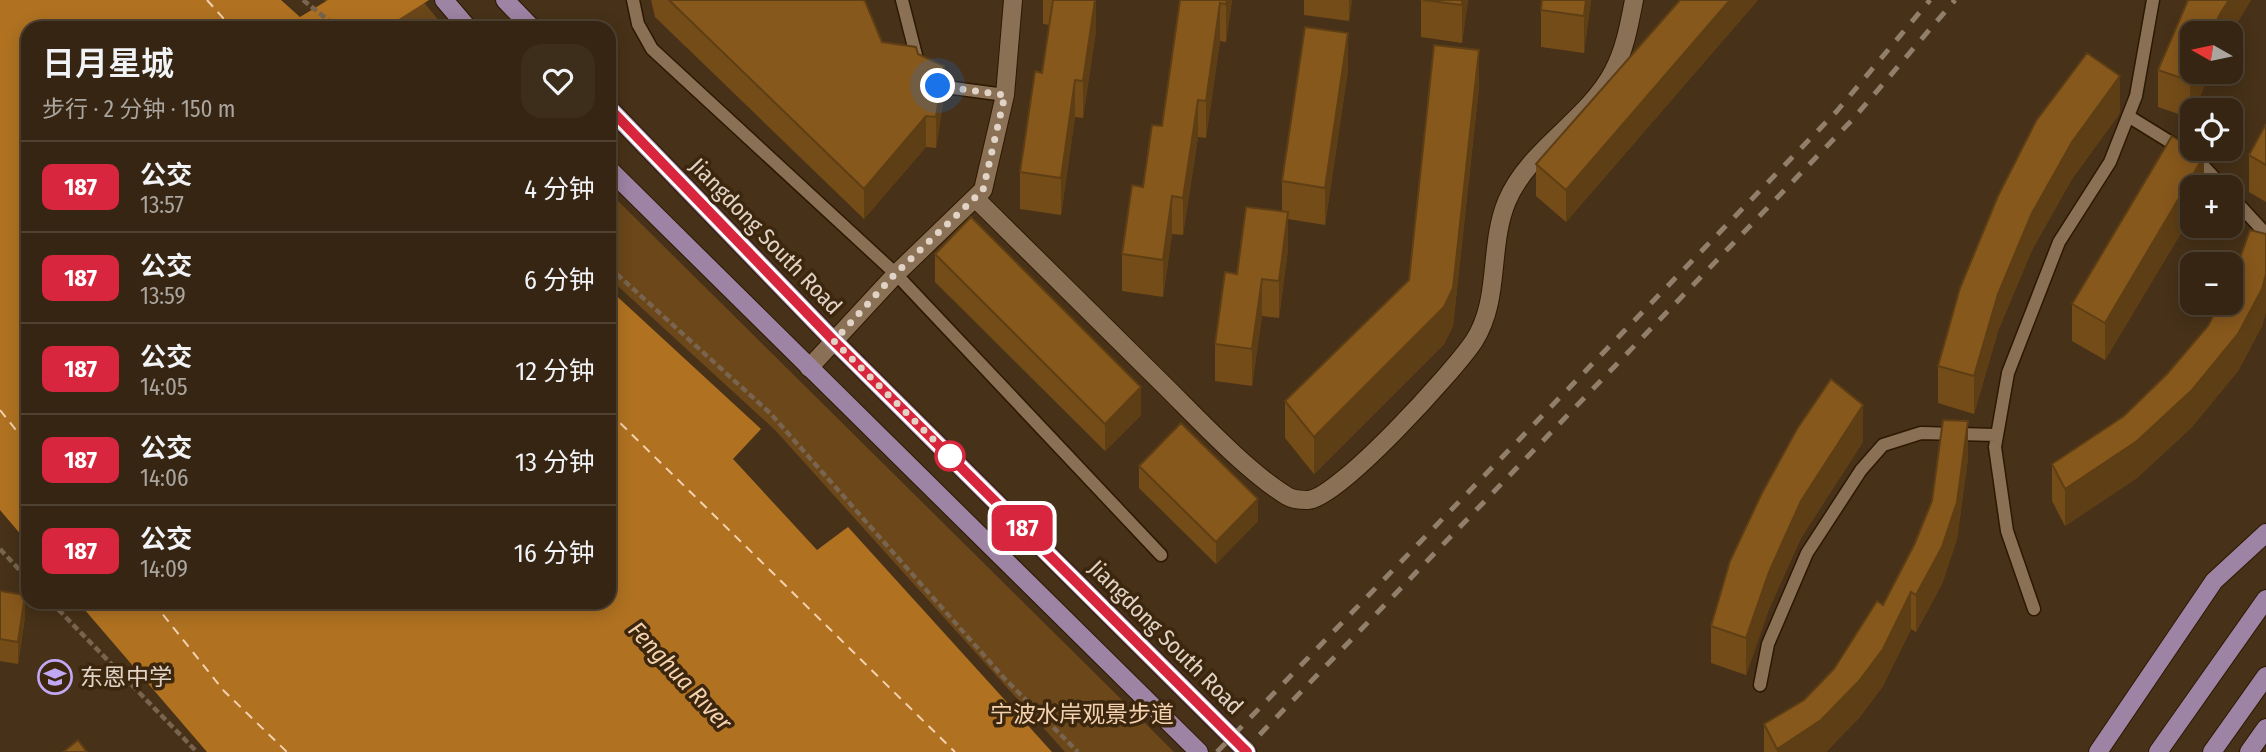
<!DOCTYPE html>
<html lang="zh">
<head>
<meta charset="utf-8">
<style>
	:root { --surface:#352512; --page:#3d2d1b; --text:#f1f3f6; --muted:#aaa59f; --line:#4f4232 }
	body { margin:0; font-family:"Fira Sans Condensed","Noto Sans SC",sans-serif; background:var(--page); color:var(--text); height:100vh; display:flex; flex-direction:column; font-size:26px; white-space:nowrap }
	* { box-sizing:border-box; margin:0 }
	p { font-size:23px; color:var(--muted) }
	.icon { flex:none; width:38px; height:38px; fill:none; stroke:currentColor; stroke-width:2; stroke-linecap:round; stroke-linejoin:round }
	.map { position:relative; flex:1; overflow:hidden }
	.details { position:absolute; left:21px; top:21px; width:595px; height:588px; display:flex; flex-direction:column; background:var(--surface); border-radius:21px; box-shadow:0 4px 18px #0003,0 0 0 2px var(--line) }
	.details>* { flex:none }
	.badge { padding:0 14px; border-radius:10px; font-size:24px; line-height:46px }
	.needle { width:46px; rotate:279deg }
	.buttons { position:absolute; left:2180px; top:21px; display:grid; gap:14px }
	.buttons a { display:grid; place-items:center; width:63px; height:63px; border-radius:14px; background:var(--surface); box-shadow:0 4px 18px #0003,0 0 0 2px var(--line); font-size:35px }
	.you { position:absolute; width:35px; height:35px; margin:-18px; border:5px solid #fff; border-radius:50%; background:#1a73e8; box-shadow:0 0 0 10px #1a73e833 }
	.map>.badge { position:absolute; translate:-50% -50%; box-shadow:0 0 0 4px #fff }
	.round { display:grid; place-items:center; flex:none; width:74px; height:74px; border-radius:21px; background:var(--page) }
	.head { display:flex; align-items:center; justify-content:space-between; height:119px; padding:0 21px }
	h1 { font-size:33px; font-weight:600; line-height:52px }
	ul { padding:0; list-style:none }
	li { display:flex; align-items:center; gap:21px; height:91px; padding:0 21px; border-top:2px solid var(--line) }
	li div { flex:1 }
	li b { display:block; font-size:26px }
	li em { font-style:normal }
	li .badge { min-width:77px; font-weight:700; text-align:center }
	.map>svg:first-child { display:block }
</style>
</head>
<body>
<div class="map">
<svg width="2266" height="752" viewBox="0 0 2266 752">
	<rect width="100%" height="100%" fill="#473118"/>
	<path fill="#6b471a" d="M324,0H422L445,28H351Z
		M609,192L1113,691L1174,752H1065L775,430L609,278Z"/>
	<path fill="#b07221" d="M0,0H281L300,17L328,0H429L391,24L389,28H28V543L0,510Z
		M609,289L761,429L733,459L817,550L848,527L1052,752H207L78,602H609Z"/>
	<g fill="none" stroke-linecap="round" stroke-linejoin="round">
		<path stroke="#f4d2af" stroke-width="2" stroke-dasharray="9 7" stroke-linecap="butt" d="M207,0L232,28
			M0,410L28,445
			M609,412L955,752
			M153,602L224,691L287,752"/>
		<g stroke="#2d1801" stroke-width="15">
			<path id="lane" d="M633,0L638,24L652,49L896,274L1161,555
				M902,0L917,59
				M931,79L938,86L1005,95
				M2128,116L2196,158L2223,187
				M2231,196L2266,234
				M2034,609L2007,531L1995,447L2008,373L2059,242L2110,162L2136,96L2153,0
				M1760,685L1768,644L1807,553L1861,470L1883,445L1921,433L1996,435"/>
		</g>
		<g stroke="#2d1801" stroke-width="20">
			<path id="street" d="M975,198C1039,261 1103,325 1167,388C1200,421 1249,473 1287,496C1293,500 1302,500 1308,500C1338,499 1455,370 1474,341C1501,299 1488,246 1507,201C1529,149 1587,121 1613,72C1625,49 1629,26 1634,0
				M809,368L896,274L983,190L1005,95L1013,0"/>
		</g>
		<g stroke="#2d1801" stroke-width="20">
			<path id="primary" d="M444,0L468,28
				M505,0L532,28
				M609,108L834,341L1247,752
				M609,169L1199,752
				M2098,752L2214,581L2266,533
				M2158,752L2266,599
				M2212,752L2266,676
				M2249,752L2266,728"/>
		</g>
		<path stroke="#78644f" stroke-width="4.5" stroke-dasharray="7 3.5" stroke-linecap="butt" d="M303,0L338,28
			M609,267L770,413L1004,678L1078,752
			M0,549L28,579
			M51,602L197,752"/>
		<use href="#lane" stroke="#8a7156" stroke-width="12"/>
		<use href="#street" stroke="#8a7156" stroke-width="18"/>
		<use href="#primary" stroke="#9d83a4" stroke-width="18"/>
		<path stroke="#917e6b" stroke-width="5" stroke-dasharray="12 12" stroke-linecap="butt" d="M1217,752L1837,111L1930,0
			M1243,752L1853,119L1955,0"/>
	</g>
	<path fill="#744c18" d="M651,0H863L882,42L918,54L944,96L936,148L926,147L864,219L655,17Z
		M1043,0H1096V31L1083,118L1075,117L1061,215L1020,209V172L1042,73L1050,25L1043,24Z
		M1180,0H1232L1226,42L1220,41L1206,138L1198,137L1183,235L1172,234L1163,297L1122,291V254L1162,126Z
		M1304,0H1352L1349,21L1304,15Z
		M1421,0H1468L1462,43L1421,37Z
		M1542,0H1591L1584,53L1541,47V10Z
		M1680,0H1758L1566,222L1536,196V164Z
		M2188,0H2251L2231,33L2193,72H2211L2190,118L2158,107V70Z
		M1348,70L1325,225L1288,219V249L1279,318L1262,316L1252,386L1215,381V344L1237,274L1282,212V181Z
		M1479,87L1453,326L1444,344L1314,474L1285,438V401L1409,280Z
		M2120,113L2072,179L2032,250L1998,331L1974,414L1938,403V366L1960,288Z
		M2266,124V202L2249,192V155Z
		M2172,136L2204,156V187H2193V213L2105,360L2072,341V304Z
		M2266,234V311L2262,326L2238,371L2192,427L2137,478L2065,526L2052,501V464L2124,416L2167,374L2208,326Z
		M935,254L1141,415L1105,451L935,282Z
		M1863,442L1801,538L1769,609L1746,675L1711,663V626Z
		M1968,458L1957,539L1942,584L1916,632L1911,629L1883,686L1859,718L1826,752H1764V724L1804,700L1834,669L1883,605Z
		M1139,466L1258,521L1216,564L1139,488Z
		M0,591L25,617L18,664L0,661Z"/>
	<path fill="#5e3e14" d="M1095,0H1096V31L1083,118V81Z
		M1227,0H1232L1226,42V4Z
		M1349,0H1352L1349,21Z
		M1462,0H1468L1462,43Z
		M1586,0H1591L1584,53V16Z
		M1730,0H1758L1566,222V190Z
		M2229,0H2251L2231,33H2211L2220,14Z
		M1220,3V41L1206,138V101Z
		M1348,33V70L1325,225V188Z
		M1479,50V87L1453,326L1444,344L1314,474V437L1444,307Z
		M944,66V96L936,148V117Z
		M2194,72H2211L2190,118V81Z
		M2120,76V113L2072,179L2032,250L1998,331L1974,414V376L1998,294L2032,213L2072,142Z
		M1075,80V117L1061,215V178Z
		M1198,100V137L1183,235V198Z
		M926,116V147L864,219V189Z
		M2204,156V187H2193V213L2105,360V323Z
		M1172,196V234L1163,297V260Z
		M1288,212V249L1279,318V281Z
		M2266,274V311L2262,326L2238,371L2192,427L2137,478L2065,526V489Z
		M1262,279V316L1252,386V349Z
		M1141,387V415L1105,451V424Z
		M1863,405V442L1801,538L1769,609L1746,675V638L1769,572L1801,501Z
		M1968,421V458L1957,539L1942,584L1916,632V595Z
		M1258,499V521L1216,564V542Z
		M1911,592V629L1883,686L1859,718L1826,752H1777V749Z
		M25,595V617L18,664V642Z"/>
	<path fill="#87581c" stroke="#5e3e14" stroke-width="2" d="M669,0H863L865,1L882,42L916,47L918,54L944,66L936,117L926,116L864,189Z
		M1053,0H1095L1083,81L1075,80L1061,178L1020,172L1035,71L1042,73Z
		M1180,0H1227L1226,4L1220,3L1206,101L1198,100L1183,198L1172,196L1163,260L1122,254L1132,185L1143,187L1152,125L1162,126Z
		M1423,0H1462V5Z
		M1542,0H1586L1584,16L1541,10Z
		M1680,0H1730L1566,190L1536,164Z
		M2188,0H2229L2220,14L2211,33H2193L2194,72L2190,81L2158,70Z
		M1305,27L1348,33L1325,188L1282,181Z
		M1434,45L1479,50L1453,288L1444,307L1314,437L1285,401L1409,280Z
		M2087,53L2120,76L2072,142L2032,213L1998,294L1974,376L1938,366L1960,288L1998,196L2036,121Z
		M2266,124V165L2249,155Z
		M2172,136L2204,156L2105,323L2072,304Z
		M1246,207L1288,212L1279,281L1262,279L1252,349L1215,344L1225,272L1237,274Z
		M971,217L1141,387L1105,424L935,254Z
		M2250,230L2266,234V274L2262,289L2238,334L2192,390L2137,441L2065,489L2052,464L2124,416L2167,374L2208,326L2220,303H2231V283Z
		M1831,379L1863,405L1801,501L1769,572L1746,638L1711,626L1730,561L1762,493L1797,429Z
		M1943,420L1968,421L1957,502L1942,547L1916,595L1911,592L1883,649L1859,681L1821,720L1777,749L1764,724L1804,700L1834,669L1877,601L1883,605L1915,543L1932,501Z
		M1181,423L1258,499L1216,542L1139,466Z
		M0,591L25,595L18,642L0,639Z
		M78,740L87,752H63Z"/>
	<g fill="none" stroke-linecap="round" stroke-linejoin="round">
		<g stroke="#fff" stroke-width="16">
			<path id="line" d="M609,108L834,341L1247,752"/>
		</g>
		<use href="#line" stroke="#d7263d" stroke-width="10"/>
		<path stroke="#e1d3c5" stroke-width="7" stroke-dasharray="0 12.6" d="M938,86L1005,95L983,190L895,274L834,341L952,458L950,456"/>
	</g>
	<defs>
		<g id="school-ring" transform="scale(1.75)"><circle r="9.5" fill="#3c270e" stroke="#c2a7f2" stroke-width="1.5"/><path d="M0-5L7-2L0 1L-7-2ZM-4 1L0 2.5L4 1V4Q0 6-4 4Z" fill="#c2a7f2"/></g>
	</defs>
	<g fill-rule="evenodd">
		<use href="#school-ring" x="55" y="677"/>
	</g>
	<circle fill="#fff" stroke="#d7263d" stroke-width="3.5" cx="950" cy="456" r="14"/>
	<g text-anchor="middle" stroke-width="7" stroke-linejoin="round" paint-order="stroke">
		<g font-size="23" fill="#e1d3c5" stroke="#3c270e">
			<text transform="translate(766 236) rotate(46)" y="8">Jiangdong South Road</text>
			<text transform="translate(1166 637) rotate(45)" y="8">Jiangdong South Road</text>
		</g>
		<g font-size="23" fill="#e1d3c5" stroke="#3c270e" text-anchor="start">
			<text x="80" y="685">东恩中学</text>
		</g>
		<g font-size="23" fill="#f4d2af" stroke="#3c270e">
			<text x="1082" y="722">宁波水岸观景步道</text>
		</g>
		<g font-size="24" font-style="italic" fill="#f4d2af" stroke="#3c270e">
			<text transform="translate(680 676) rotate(47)" y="8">Fenghua Rıver</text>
		</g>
	</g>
</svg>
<div class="buttons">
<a><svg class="needle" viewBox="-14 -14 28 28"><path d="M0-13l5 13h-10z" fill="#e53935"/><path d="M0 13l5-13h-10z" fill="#aaa59f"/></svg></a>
<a><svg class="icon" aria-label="locate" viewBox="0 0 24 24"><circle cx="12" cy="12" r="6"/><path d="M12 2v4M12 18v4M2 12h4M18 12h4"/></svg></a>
<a>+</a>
<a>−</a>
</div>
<div class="you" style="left:938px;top:86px"></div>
<b class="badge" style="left:1022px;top:528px;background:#d7263d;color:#fff">187</b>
<section class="details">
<div class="head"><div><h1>日月星城</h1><p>步行 · 2 分钟 · 150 m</p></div><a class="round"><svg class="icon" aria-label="heart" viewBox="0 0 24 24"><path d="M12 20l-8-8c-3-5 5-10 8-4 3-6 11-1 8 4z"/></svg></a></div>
<ul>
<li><span class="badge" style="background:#d7263d;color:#fff">187</span><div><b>公交</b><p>13:57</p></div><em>4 分钟</em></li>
<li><span class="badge" style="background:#d7263d;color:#fff">187</span><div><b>公交</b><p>13:59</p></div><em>6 分钟</em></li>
<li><span class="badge" style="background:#d7263d;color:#fff">187</span><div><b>公交</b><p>14:05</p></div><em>12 分钟</em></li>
<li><span class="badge" style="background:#d7263d;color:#fff">187</span><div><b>公交</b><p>14:06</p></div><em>13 分钟</em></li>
<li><span class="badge" style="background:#d7263d;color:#fff">187</span><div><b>公交</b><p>14:09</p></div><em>16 分钟</em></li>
</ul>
</section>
</div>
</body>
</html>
